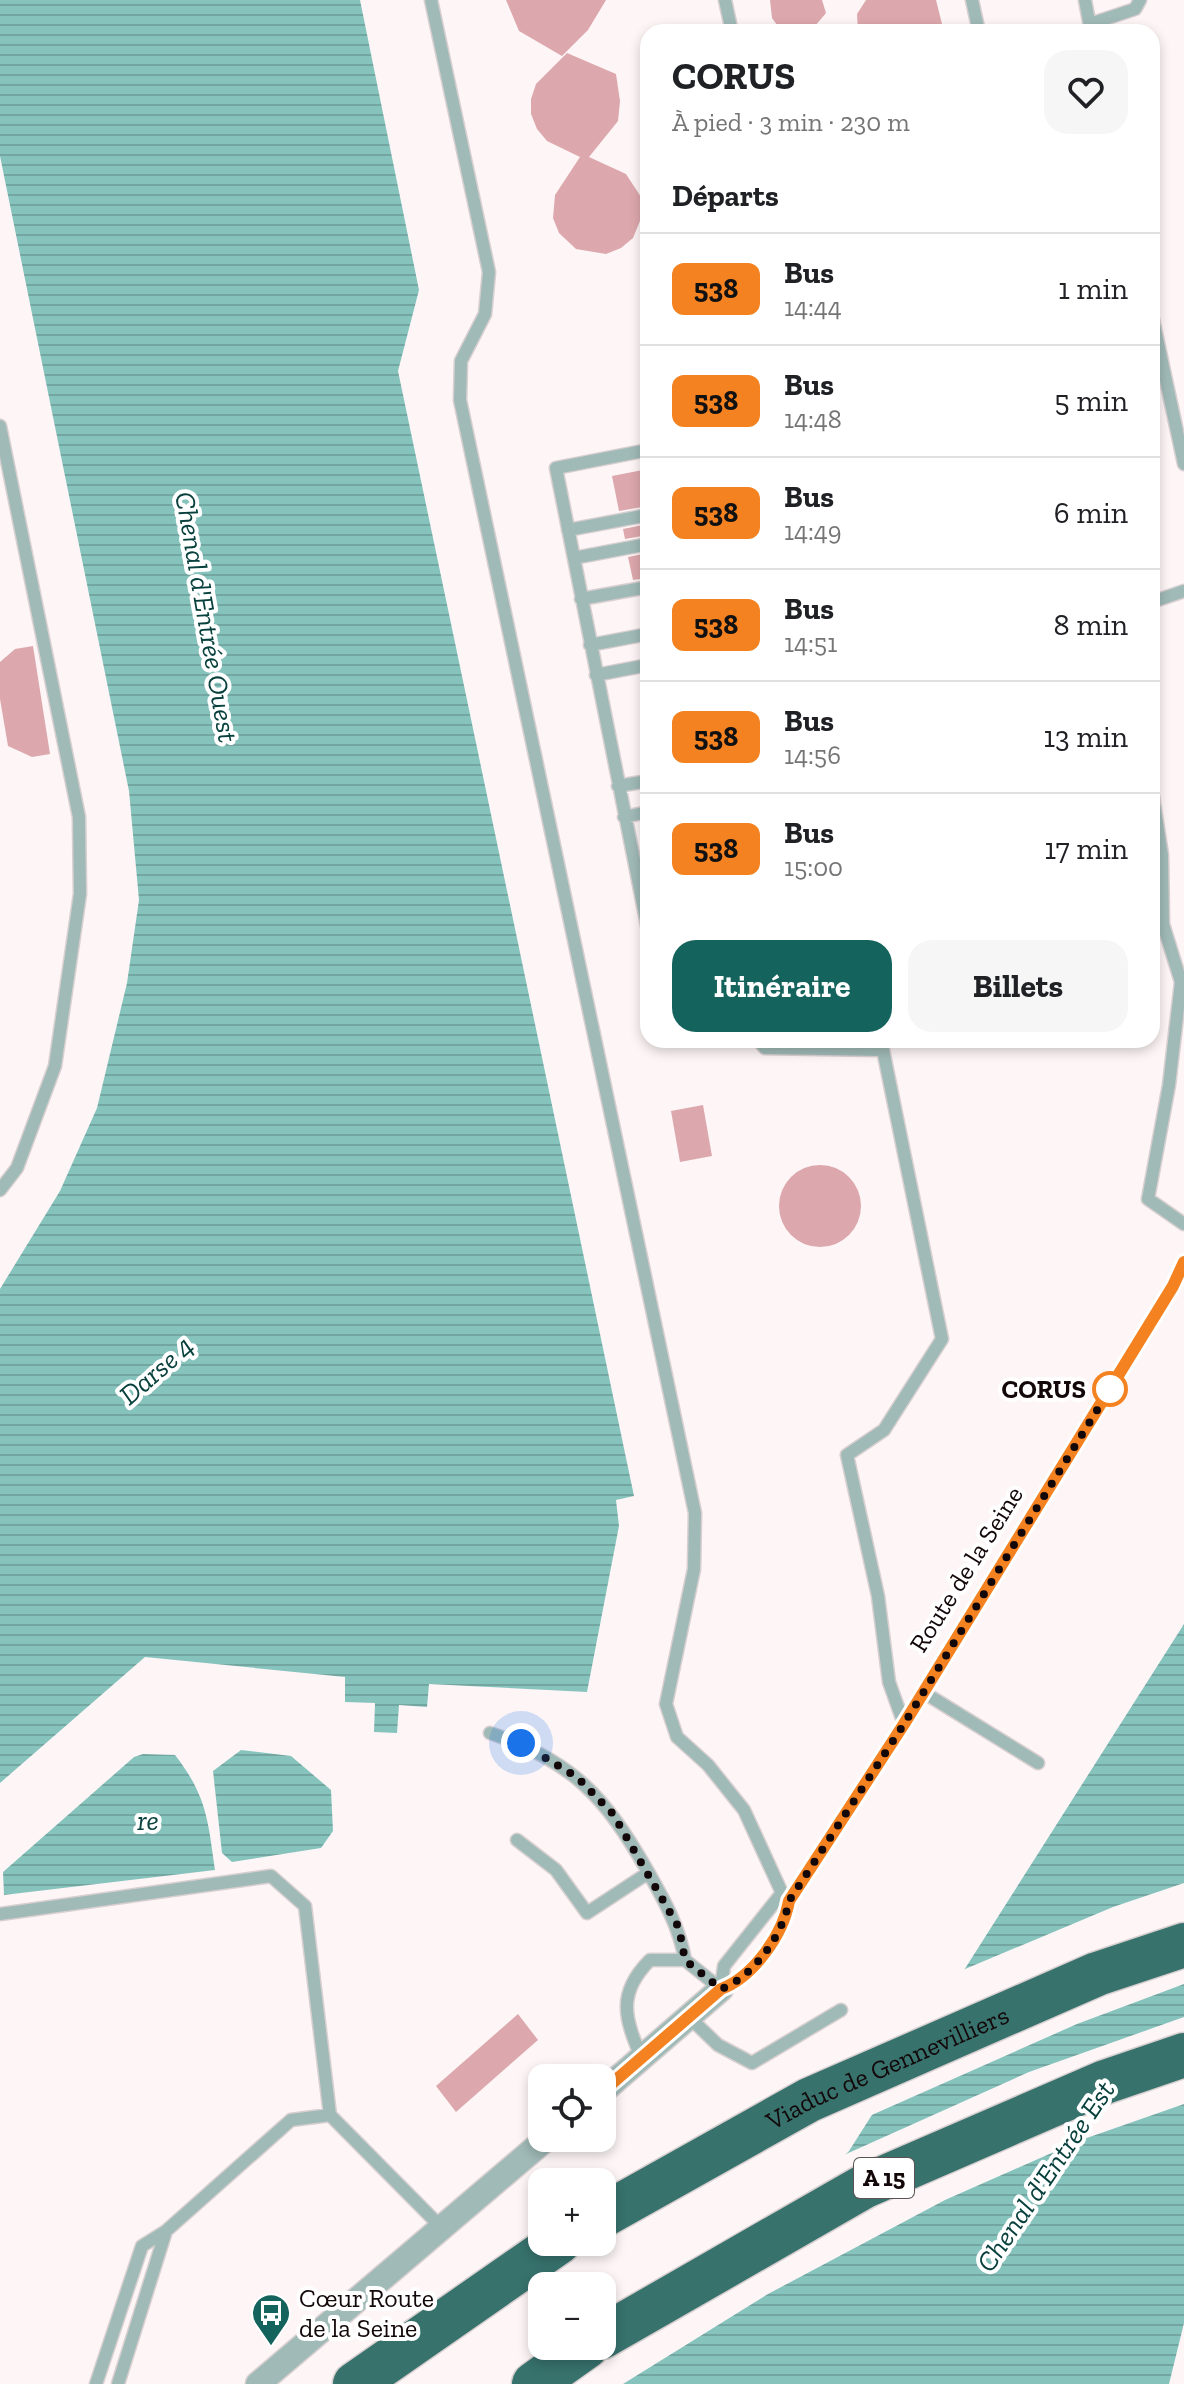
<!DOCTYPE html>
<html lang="fr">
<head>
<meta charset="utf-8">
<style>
	:root { --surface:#fff; --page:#f6f6f6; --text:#202124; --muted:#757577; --line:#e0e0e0; --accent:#15635d }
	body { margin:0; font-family:"Zilla Slab",serif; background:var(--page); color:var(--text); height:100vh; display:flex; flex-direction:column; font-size:30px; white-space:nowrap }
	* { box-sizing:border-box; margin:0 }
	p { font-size:26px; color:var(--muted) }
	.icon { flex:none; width:44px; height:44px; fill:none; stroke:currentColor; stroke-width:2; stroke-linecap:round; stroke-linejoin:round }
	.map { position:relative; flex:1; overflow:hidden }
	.sheet { position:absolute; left:640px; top:24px; width:520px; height:1024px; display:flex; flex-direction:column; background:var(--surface); border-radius:24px; box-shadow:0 4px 12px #0003 }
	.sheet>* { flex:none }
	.badge { padding:0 16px; border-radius:12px; font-size:28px; line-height:52px }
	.buttons { position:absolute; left:528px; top:2064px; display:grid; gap:16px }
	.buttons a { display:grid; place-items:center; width:88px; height:88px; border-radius:16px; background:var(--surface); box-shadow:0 4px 12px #0003; font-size:40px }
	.you { position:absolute; width:40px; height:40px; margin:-20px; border:6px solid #fff; border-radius:50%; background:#1a73e8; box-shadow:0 0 0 12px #1a73e833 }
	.map>.badge { position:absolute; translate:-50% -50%; box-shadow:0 0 0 4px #fff }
	h2 { padding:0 32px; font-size:30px; line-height:72px }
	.round { display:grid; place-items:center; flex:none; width:84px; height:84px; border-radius:24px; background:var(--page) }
	.overview { display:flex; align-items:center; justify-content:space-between; height:136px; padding:0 32px }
	h1 { font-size:38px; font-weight:700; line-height:60px }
	.cta { display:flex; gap:16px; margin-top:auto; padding:16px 32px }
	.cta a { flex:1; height:92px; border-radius:24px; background:var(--accent); color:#fff; font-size:32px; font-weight:700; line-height:92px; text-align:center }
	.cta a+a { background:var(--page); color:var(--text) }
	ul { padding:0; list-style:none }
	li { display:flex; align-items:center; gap:24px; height:112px; padding:0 32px; border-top:2px solid var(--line) }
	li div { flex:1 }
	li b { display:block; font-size:30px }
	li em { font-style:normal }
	li .badge { min-width:88px; font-weight:700; text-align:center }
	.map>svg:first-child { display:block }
</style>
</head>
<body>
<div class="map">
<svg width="1184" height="2384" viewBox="0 0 1184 2384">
	<defs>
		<pattern id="water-rules" width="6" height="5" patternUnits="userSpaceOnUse" patternTransform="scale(2)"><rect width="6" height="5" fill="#87c3bd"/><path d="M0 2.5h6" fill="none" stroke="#74a6a1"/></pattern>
	</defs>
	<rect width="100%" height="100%" fill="#fdf5f6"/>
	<path fill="url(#water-rules)" d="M0,0H360L419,290L398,371L634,1496L616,1500L619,1526L587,1692L429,1684L427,1707L399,1705L397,1733L374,1732L375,1703L345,1702V1677L145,1657L0,1783V1289L60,1191L97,1108L127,983L139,900L129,791L0,156Z
		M1184,1624V2323L1169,2384H616L849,2151Z
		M241,1750L291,1756L331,1790L333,1831L321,1848L232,1862L222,1853L213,1771Z
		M143,1754L175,1755C207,1796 208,1821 215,1870L4,1895L3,1872L134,1757Z"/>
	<path fill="#fdf5f6" d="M1184,1883V1984L1077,2024L865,2118L958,1972L1113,1907Z
		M1184,2017V2104L1081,2140L945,2200L768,2294L623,2384H612L835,2159L1029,2072Z"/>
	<path fill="#dda8ad" d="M506,0H606L588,30L562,56L519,31Z
		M770,0H822L826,13L810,32H782L772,18Z
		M866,0H936L944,32H858L857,14Z
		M567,53L616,74L620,101L618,121L589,157L626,174L641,197L642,216L633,238L621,248L606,254L576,249L559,233L553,218L555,195L580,157L547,141L537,129L531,114V99L536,84Z
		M648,469V506L619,511L612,476Z
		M648,524V535L625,539L623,529Z
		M648,553V578L633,580L628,557Z
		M33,646L50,754L32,757L8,746L0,699V662L15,649Z
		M703,1105L712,1156L680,1162L671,1111Z
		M779 1206a41 41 0 1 1 82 0a41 41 0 1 1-82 0Z
		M518,2014L538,2040L456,2112L436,2086Z"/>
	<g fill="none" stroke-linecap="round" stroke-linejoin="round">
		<g stroke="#d8cfd0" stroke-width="15">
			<path id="lane" d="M431,0L489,272L485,314L461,361L460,400L695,1513L694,1569L666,1704L677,1737L708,1765L744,1810L782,1893L789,1901
				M725,0L732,32
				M972,0L979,32
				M1085,0L1091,32
				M1090,24L1135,9L1140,0
				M1152,315L1184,464
				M0,426L79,817L80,894L55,1066L17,1168L0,1190
				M648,450L556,468L648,930
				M568,530L648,515
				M574,558L648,544
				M581,599L648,587
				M1152,602L1184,591
				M590,645L648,634
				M596,675L648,665
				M618,786L648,781
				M1152,791L1162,855L1163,924L1181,982L1169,1085L1148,1199L1184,1224
				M624,817L648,812
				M758,1040L765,1048L881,1050
				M881,1040L942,1339L884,1430L847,1455L878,1596L889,1682L904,1724
				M923,1692L1038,1763
				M490,1733C573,1761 605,1797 647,1870C664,1900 679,1926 685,1960
				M517,1840L556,1870L587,1913L648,1873
				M0,1914L271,1876L305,1906L330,2115L291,2120L166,2231L142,2246L96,2384
				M721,1989C753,1977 783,1935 789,1901L904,1724L1173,1286L1184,1262
				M721,1989L724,1966L782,1893
				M689,2017L718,2045L752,2063L841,2010
				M642,2059C625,2019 616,1994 650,1960H685L721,1989
				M330,2115L441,2227
				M118,2384L166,2231"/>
		</g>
		<g stroke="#d8cfd0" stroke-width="27">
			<path id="street" d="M602,2092L721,1989
				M258,2384L547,2138"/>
		</g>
		<g stroke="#d8cfd0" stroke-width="47">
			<g id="highway">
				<path id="s1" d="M602,2216L809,2100L1097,1974L1184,1945"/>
				<path d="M602,2337L865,2186L1105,2082L1184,2055"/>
				<path d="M355,2384L559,2242"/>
				<path d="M534,2384L587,2346"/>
			</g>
		</g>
		<use href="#lane" stroke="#a0bab7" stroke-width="12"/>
		<use href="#street" stroke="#a0bab7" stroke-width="24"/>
		<use href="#highway" stroke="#37726d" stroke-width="44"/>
	</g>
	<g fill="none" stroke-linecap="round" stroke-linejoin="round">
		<g stroke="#fff" stroke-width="18">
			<path id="line" d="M602,2092L721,1989C753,1977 783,1935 789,1901L904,1724L1173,1286L1184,1262"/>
		</g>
		<use href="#line" stroke="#f58220" stroke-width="12"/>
		<path stroke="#130809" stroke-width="8" stroke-dasharray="0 14.4" d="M521,1743L577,1777L613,1814L679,1928L685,1960L721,1989C753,1977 783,1935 789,1901L904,1724L1110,1389"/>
	</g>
	<defs>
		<g id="bus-pin" transform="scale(2)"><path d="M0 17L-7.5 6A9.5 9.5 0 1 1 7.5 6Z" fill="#15635d" stroke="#fff"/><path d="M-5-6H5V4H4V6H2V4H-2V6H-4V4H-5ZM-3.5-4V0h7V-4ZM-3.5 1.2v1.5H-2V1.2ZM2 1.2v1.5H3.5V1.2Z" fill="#fff"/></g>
	</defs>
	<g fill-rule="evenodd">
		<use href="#bus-pin" x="271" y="2313"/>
	</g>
	<circle fill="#fff" stroke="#f58220" stroke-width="4" cx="1110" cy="1389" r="16"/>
	<g text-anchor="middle" stroke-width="8" stroke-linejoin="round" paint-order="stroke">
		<rect fill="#fff" stroke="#5a5253" stroke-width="2" x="854" y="2158" width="60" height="40" rx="6"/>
		<g font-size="24" font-weight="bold" fill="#130809">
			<text x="884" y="2186">A 15</text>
		</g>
		<g font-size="26" font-weight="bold" fill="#130809" stroke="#fff" text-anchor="end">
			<text x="1086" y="1398">CORUS</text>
		</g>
		<g font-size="26" fill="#130809" stroke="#fff">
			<text transform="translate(966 1569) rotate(-58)" y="9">Route de la Seine</text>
			<text dy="9" stroke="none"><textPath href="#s1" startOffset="322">Viaduc de Gennevilliers</textPath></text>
		</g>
		<g font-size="26" fill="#130809" stroke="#fff" text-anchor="start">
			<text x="299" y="2307">Cœur Route<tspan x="299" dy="30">de la Seine</tspan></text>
		</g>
		<g font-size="28" font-style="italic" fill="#07403c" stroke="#fff">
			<text transform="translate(207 617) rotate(80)" y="10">Chenal d'Entrée Ouest</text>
			<text transform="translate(156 1370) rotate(-41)" y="10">Darse 4</text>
			<text x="148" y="1830">re</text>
			<text transform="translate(1045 2176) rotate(-56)" y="10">Chenal d'Entrée Est</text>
		</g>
	</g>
</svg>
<div class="buttons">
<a><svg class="icon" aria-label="locate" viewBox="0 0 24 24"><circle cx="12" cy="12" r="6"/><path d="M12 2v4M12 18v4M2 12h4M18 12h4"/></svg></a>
<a>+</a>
<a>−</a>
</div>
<div class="you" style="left:521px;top:1743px"></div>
<section class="sheet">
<div class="overview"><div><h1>CORUS</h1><p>À pied · 3 min · 230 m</p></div><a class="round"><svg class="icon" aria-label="heart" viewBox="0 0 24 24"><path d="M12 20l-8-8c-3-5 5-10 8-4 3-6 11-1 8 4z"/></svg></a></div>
<h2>Départs</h2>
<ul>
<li><span class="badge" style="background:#f58220;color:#111">538</span><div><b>Bus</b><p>14:44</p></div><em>1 min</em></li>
<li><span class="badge" style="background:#f58220;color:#111">538</span><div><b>Bus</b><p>14:48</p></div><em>5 min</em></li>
<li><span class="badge" style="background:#f58220;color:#111">538</span><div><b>Bus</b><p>14:49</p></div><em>6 min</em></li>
<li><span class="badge" style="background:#f58220;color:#111">538</span><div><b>Bus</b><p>14:51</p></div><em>8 min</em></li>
<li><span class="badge" style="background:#f58220;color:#111">538</span><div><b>Bus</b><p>14:56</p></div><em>13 min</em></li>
<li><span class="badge" style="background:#f58220;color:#111">538</span><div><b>Bus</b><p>15:00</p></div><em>17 min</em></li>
</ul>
<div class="cta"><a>Itinéraire</a><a>Billets</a></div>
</section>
</div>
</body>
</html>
